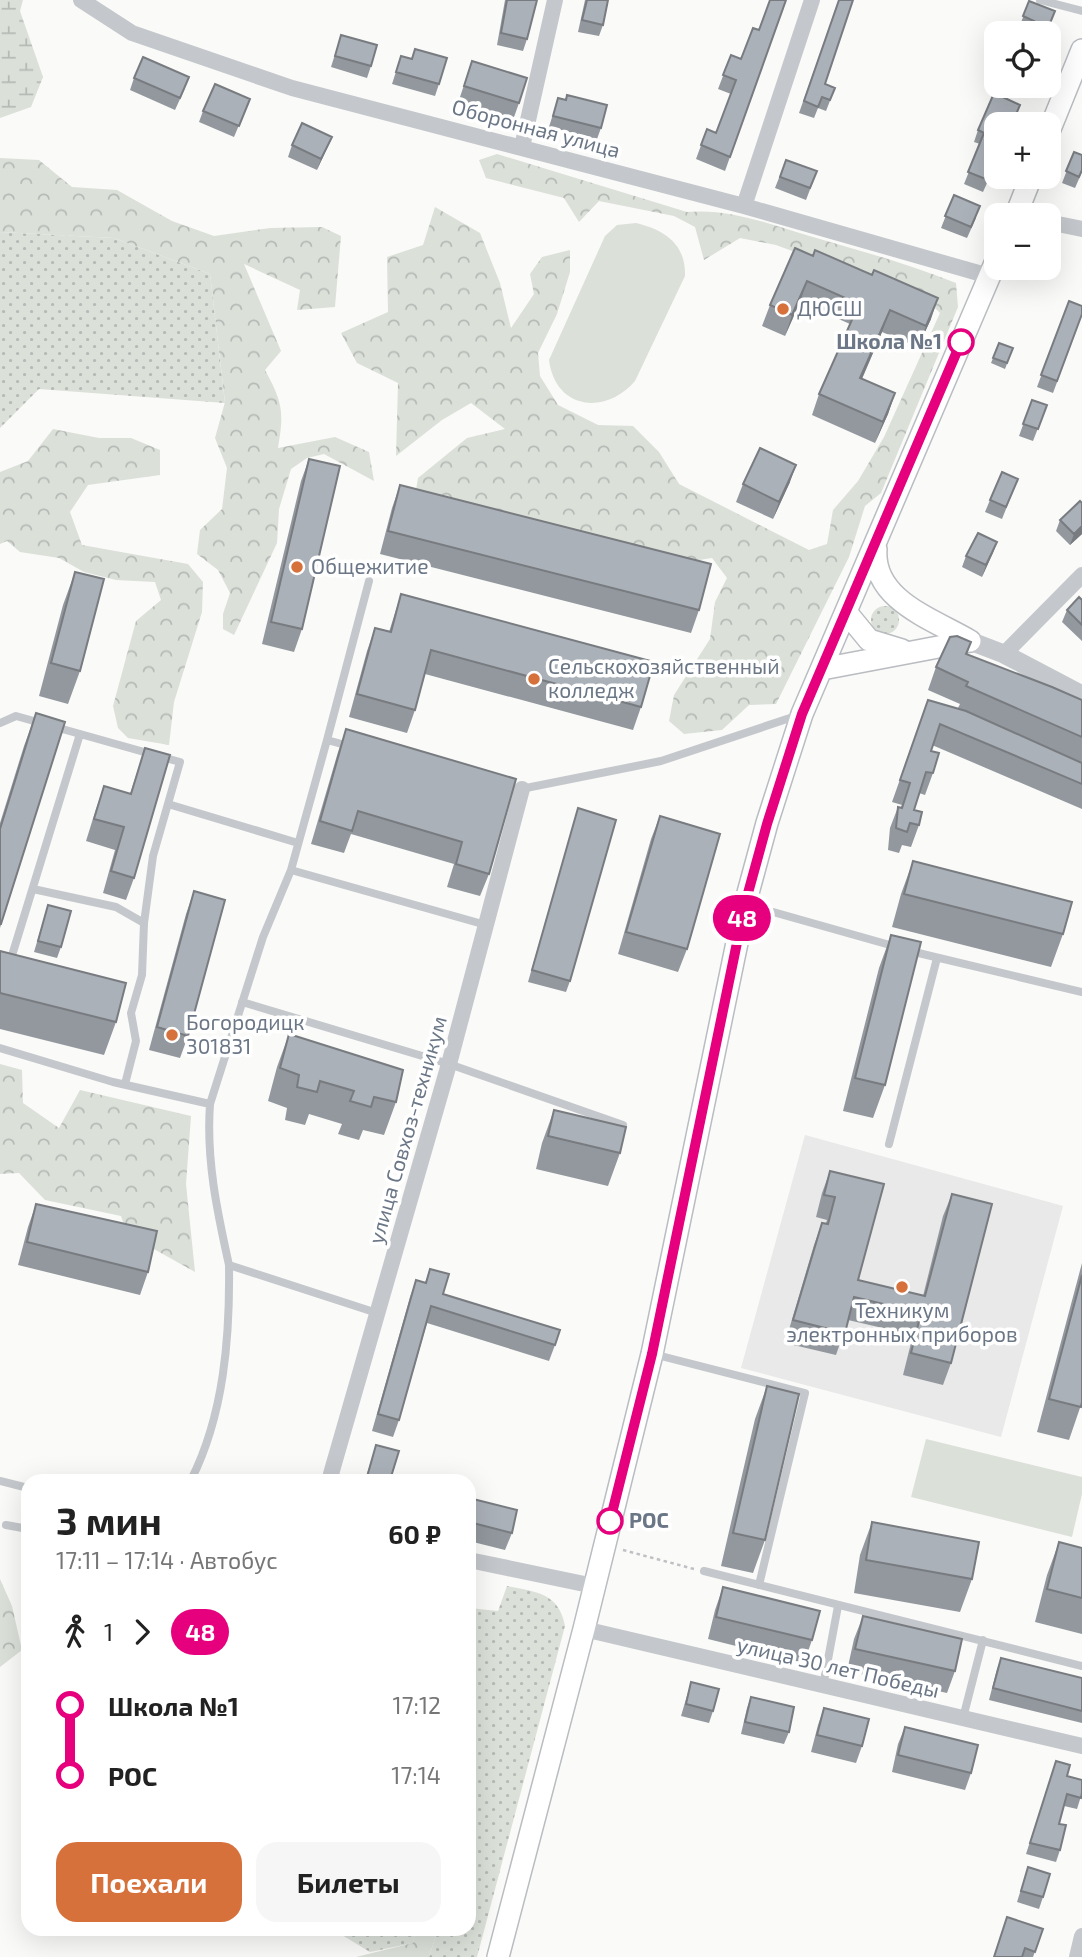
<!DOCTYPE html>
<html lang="ru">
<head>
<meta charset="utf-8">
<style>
	:root { --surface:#fff; --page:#f6f6f6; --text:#222; --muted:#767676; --accent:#d6713c }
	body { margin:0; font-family:"Exo 2",sans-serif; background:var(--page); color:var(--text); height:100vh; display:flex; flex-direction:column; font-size:26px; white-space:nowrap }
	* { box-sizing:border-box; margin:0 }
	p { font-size:23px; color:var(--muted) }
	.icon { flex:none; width:38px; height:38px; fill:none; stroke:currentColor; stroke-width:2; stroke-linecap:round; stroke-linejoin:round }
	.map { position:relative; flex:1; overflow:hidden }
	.details { position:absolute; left:21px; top:1474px; width:455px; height:462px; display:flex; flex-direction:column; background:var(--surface); border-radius:21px; box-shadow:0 7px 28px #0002 }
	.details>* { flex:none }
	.badge { padding:0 14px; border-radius:23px; font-size:24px; line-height:46px }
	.controls { position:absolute; left:984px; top:21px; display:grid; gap:14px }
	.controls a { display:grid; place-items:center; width:77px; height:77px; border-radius:14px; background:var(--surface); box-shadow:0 7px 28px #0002; font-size:35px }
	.map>.badge { position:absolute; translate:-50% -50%; box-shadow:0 0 0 4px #fff }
	.legs { display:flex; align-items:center; gap:10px; height:77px; padding:0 35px; font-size:23px }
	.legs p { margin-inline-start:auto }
	.summary { display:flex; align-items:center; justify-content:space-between; height:119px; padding:0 35px }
	h1 { font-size:38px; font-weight:700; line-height:52px }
	.button { display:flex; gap:14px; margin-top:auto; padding:14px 35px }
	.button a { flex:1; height:80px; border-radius:21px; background:var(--accent); color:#fff; font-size:28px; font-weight:700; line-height:80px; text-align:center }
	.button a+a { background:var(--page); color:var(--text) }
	ul { padding:0 35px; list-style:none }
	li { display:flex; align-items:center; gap:24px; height:70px; font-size:26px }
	li i { display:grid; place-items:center; width:10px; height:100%; margin:0 9px; background:currentColor }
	li i::after { content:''; width:18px; height:18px; margin:-9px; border:5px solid; border-radius:50%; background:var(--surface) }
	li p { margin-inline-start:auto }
	li:first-child i { background:linear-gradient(#0000 50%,currentColor 0) }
	li:last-child i { background:linear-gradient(currentColor 50%,#0000 0) }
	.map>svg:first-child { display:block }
</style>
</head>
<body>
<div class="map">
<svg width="1082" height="1957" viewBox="0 0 1082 1957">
	<defs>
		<pattern id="grass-dots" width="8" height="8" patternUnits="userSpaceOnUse" patternTransform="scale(1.75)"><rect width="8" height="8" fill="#dbe0d9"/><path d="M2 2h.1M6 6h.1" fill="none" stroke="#b6bab6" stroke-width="1.8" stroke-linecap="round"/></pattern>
		<pattern id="forest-crowns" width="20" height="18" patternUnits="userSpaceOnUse" patternTransform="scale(1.75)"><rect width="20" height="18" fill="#dbe0d9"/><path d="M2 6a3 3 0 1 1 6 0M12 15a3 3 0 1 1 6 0" fill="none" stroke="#b6bab6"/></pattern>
		<pattern id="wetland-marsh" width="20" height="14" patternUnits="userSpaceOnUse" patternTransform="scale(1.75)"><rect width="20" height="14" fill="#dbe0d9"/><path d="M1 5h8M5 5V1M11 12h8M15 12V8" fill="none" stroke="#b6bab6"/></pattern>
	</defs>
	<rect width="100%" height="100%" fill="#fafaf8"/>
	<path fill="#e8e9e8" d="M805,1135L1063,1206L1001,1437L741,1368Z"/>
	<path fill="url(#grass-dots)" d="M0,232L114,238L210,274L225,403L39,389L0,428Z
		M871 620a14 14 0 1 1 28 0a14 14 0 1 1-28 0Z
		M507,1586C537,1592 559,1593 565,1626L477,1957H429L438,1929L469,1928L472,1793L469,1608L498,1611Z
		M332,1929H416L413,1943L370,1952Z"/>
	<path fill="url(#forest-crowns)" d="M497,154L687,212C730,208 772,225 813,237C861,251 909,264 956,283L958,307L881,493L865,506L849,557L776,704L749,705L722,730L684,734L669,721L674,695L710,639L715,602L727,578L712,558L674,564L415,496L418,478L467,438L505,429L471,403L442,420L396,456L398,383L357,363L341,333L388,312L387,257L423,245L435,207L480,233L500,283L511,328L534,294L530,274L542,257L570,250V272L557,314L538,353L540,376L558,405L598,425L633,426L659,452L679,484L809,550L827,544L833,510L858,481L884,437L940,313L929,302L776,245L740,238L704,260L695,227L674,216L599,201L579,222L564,198L486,178L479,160Z
		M0,158L39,160L72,187L117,190L172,221L214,236L270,228L322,227L341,236L335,307L297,310L300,290L244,264L281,351L265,370C283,403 284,412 278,448L335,437L369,452L374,481L324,454L307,458L291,469L279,509L277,543L234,635L223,629V614L230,593L218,570L197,554L200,530L222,509L227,468L215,438L225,402L210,274L114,238L0,232Z
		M53,429L99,438H131L160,450V475L88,485L70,512L82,545L188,564L203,582L202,612L174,702L169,745L128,738L118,728L113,706L136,621L161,600L155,582L116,580L84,572L59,558L20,552L7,541L0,544V472L28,461Z
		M0,1064L22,1070L23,1103L59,1128L80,1090L191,1116L186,1184L195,1272L127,1234L121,1216L45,1200L19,1173L0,1174Z
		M0,1579L12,1606L22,1650L0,1667Z
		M416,1929H438L429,1957H356L413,1943Z"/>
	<path fill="url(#wetland-marsh)" d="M0,0H23L20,11L43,77L31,107L0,118Z"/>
	<path fill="#dbe0d9" d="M636,223C665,230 686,244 685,276L635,381C605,416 555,409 549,360L605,236L617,225Z
		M926,1439L1082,1477V1494L1072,1537L911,1497Z"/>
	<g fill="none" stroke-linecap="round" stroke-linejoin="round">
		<g stroke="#b9bcc1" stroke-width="24">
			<path id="secondary" d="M1048,134L1082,50
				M1016,215L1031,177
				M876,549C872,600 933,619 970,641
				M846,612L869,640L902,650
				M822,669L970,641
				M498,1957L584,1629L652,1354L745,904L767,823L802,714L996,261"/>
		</g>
		<path stroke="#bec0c3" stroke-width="2.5" stroke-dasharray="3.5 3.5" stroke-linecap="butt" d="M623,1550L694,1569"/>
		<path stroke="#c4c7cb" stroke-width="8" d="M1040,0L1082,11
			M0,723L16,716L180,762L153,856L144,923
			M327,740L369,581
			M521,789L661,761L799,715
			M168,804L298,843
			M291,870L486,925
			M33,889L116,907L144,923L142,975L131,1013L136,1041L125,1084
			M748,905L897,947
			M910,951L1082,992
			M10,962L80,734
			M242,1002L449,1064L623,1125
			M0,1048L113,1082L210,1104L263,937L291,870L327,740L349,746
			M210,1104C206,1159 217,1211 229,1265L377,1313
			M889,1144L937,958
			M653,1354L805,1393L759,1585
			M191,1480C224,1415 230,1337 229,1265
			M0,1481L28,1488
			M6,1525L28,1529
			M704,1571L1082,1666
			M823,1686L838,1606
			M963,1718L983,1640"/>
		<path stroke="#c4c7cb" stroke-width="16" d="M81,0L132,33L292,88L744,206L989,276
			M522,147L555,0
			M744,206L812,0
			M1048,222L1082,229
			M1004,654L1082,575
			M334,1480L331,1474L449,1064L522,789
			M469,1560L594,1586
			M584,1629L1082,1746
			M1077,1957L1082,1936"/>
		<path stroke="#c4c7cb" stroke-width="19" d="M970,641L1004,654L1082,695"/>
		<use href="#secondary" stroke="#fff" stroke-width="21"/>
	</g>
	<path fill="#93989e" d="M505,0H537L527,39L523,51L497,45Z
		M585,0H608L603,25L599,36L578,32Z
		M786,0L725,171L696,159L707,129L716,133L731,94L718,89L731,55L741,59L759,30Z
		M839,0L825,84L835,88L826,111L818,108L814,118L799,113Z
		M1029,1L1055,11L1030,32L1019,28Z
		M341,35L371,66L367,78L331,67Z
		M415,49L439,84L435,96L392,84L401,56L411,59Z
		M472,61L519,103L513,120L458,103Z
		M134,78L185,88L175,110L130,90Z
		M558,98L601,128L597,139L549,127Z
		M250,99L234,137L199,122L203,111Z
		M996,124V163L983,192L964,184L980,144L974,142L978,130Z
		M332,137L317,170L288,157L292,145Z
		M1074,152L1082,155V172L1075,188L1062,183Z
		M786,160L817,171L806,200L775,188Z
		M954,195L976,218L967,238L941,228Z
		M795,248L931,319L918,347L882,332L862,379L895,393L888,414L875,443L812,415L819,394L850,324L800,302L785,336L762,326L770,305Z
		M1069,301L1082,315L1053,393L1037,387Z
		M999,343L1013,348L1005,369L991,363Z
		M1032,400L1047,405L1033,441L1019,436Z
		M309,459L302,629L294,652L262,644L301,481Z
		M1018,479L1002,519L985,512L990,500Z
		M790,482L773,519L736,502L743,484Z
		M400,485L699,610L691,633L380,554L392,508Z
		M1082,503V534L1070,545L1056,531L1060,520Z
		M997,542L982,577L962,567L966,556Z
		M75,572L80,671L68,704L39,696L63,605Z
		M401,594L641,707L633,730L425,674L415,710L407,733L349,717L367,651L375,628L389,632Z
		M1082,600V641L1062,622L1067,610Z
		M971,642L967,655L1082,700V809L932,745L931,751L933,773L925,795L919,793L914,810L919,825L911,847L902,845L899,853L888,850L890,828L898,807H901L902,805L892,802L928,700L1062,754L958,708L960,704L928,690L936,667Z
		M36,713L65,722L0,928V823L24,746Z
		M346,729L516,779L489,874L480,896L447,887L454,864L351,834L344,853L311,844L338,752Z
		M145,748L134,878L126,900L103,893L115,850L86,841L96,809L104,786L130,794Z
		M578,808L570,981L566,992L528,982Z
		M660,816L687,949L678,972L618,954L651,839Z
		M913,861L1063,934L1051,967L892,927L901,894Z
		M194,891L188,1036L180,1058L149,1050L186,914Z
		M48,905L61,947L57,958L34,952Z
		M891,935L885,1085L873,1118L843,1111L879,968Z
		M0,951L116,1022L104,1055L0,1029Z
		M289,1034L396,1102L384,1135L363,1130L359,1140L338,1134L342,1124L309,1114L305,1125L285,1120L287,1108L268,1101L277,1067Z
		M554,1110L620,1153L608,1186L536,1169L542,1143Z
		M830,1171L858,1280L923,1296L943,1216L952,1194L951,1363L943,1385L903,1375L913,1335L848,1320L836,1355L785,1343L814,1245L822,1223H826L827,1220L816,1217L822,1193Z
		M36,1204L148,1272L140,1295L18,1265L28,1227Z
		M1082,1263V1402L1069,1440L1037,1432Z
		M430,1269L443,1294L555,1345L549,1361L427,1323L399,1420L393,1437L372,1431L410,1297L416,1280L425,1283Z
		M767,1386L765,1540L753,1573L721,1566L755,1419Z
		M376,1445L390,1480H365Z
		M469,1498L512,1533L505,1550L469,1541Z
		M872,1522L972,1579L960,1612L854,1593L860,1555Z
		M1059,1542L1082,1548V1634L1035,1622L1047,1575Z
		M723,1587L812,1640L804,1663L708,1639L715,1610Z
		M863,1616L955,1671L947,1693L847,1671L854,1639Z
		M1001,1658L1082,1678V1723L989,1700L997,1669Z
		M691,1682L713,1711L709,1723L681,1716Z
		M751,1697L789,1732L784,1744L741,1734L747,1708Z
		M824,1708L862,1746L856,1763L811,1752L818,1725Z
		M905,1727L971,1773L965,1790L892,1772L898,1744Z
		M1056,1761L1067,1776L1082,1793L1077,1809L1064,1806L1059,1824L1060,1850L1056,1862L1026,1854Z
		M1028,1867L1043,1897L1039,1909L1017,1902Z
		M1043,1929L1033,1957H994Z"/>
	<path fill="#787c81" d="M332,137L317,170L321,159Z
		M807,281L800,302L785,336L792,315Z
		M938,298L931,319L918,347L926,326Z
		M890,310L882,332L853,399L860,378Z
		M895,393L888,414L875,443L883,422Z
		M796,465L790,482L773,519L779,502Z
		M1082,526V534L1070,545L1074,534Z
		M997,542L993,553L982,577L986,565Z"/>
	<path fill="#abb1b8" stroke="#787c81" stroke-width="2" d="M507,0H537L527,39L501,33Z
		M587,0H608L603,25L582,20Z
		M770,0H786L730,157L701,145L707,129L716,133L736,80L723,75L731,55L741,59L753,28L759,30Z
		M839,0H853L825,84L835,88L830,100L822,97L818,107L804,101Z
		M1029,1L1055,11L1046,33H1029L1034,21L1023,16Z
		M341,35L377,45L371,66L335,56Z
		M415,49L447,58L439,84L396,72L401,56L412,59Z
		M143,57L189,77L180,98L134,78Z
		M472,61L527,78L519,103L464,86Z
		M215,84L250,99L239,126L203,111Z
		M994,93L1020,105L1012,124H996V161L988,180L968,172L984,133L978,130Z
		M567,95L607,105L601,128L553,116L558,98L566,100Z
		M302,123L332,137L321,159L292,145Z
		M1074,152L1082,155V170L1079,177L1066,171Z
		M786,160L817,171L810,188L780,177Z
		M954,195L980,206L971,227L945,216Z
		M795,248L813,256L815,250L872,275L874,270L938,298L926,326L890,310L860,378L895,393L883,422L819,394L859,304L807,281L792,315L770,305Z
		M1069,301L1082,306V314L1057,381L1041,375Z
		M999,343L1013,348L1007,363L993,358Z
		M1032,400L1047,405L1038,429L1023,424Z
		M760,448L796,465L779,502L743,484Z
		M309,459L340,466L302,629L271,622Z
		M1002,472L1018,479L1006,507L990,500Z
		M400,485L711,564L699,610L388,531Z
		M1080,501L1082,503V526L1074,534L1060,520Z
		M978,533L997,542L986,565L966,556Z
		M75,572L104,579L80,671L51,663Z
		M401,594L654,662L641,707L431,650L415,710L357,694L375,628L391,632Z
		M1079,597L1082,600V625L1067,610Z
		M957,636L971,642L966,654L1052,687L1082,700V737L966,686L968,682L936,667L950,637Z
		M928,700L966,711L1082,763V784L940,724L931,751L939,753L933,773L926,772L914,810L922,812L919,825L910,823L907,832L896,828L898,807L902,808L910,783L900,780Z
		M36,713L65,722L1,924H0V829Z
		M346,729L516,779L489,874L456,864L462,842L358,811L352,831L320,821Z
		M145,748L170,755L134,878L111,871L124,827L94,819L104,786L131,794Z
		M578,808L616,820L570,981L532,970Z
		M660,816L720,834L687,949L626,932Z
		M913,861L1072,902L1063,934L904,894Z
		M194,891L225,900L188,1036L157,1027Z
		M48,905L71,911L61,947L38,941Z
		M891,935L921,942L885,1085L855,1078Z
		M0,951L126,983L116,1022L0,993Z
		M289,1034L403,1070L396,1102L374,1097L371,1107L350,1101L354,1091L320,1081L317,1092L297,1087L299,1075L280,1068Z
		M554,1110L626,1127L620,1153L548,1136Z
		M830,1171L884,1184L858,1280L925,1296L952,1194L992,1204L951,1363L911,1353L921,1313L854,1297L845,1333L793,1320L822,1223L828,1224L835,1197L824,1195Z
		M36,1204L157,1231L148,1272L27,1242Z
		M430,1269L449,1274L443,1294L560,1330L555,1345L431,1306L399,1420L378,1414L416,1280L426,1283Z
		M1082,1275V1402L1081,1407L1049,1399Z
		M767,1386L799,1394L765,1540L733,1533Z
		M376,1445L399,1451L390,1480H380L367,1477Z
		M469,1498L517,1510L512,1533L469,1522Z
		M872,1522L979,1542L972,1579L866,1560Z
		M1059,1542L1082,1548V1598L1047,1589Z
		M723,1587L820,1611L812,1640L716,1617Z
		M863,1616L962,1639L955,1671L855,1649Z
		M1001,1658L1082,1678V1711L993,1688Z
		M691,1682L719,1689L713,1711L686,1704Z
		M751,1697L794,1707L789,1732L745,1722Z
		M824,1708L869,1719L862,1746L817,1735Z
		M905,1727L978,1745L971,1773L898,1755Z
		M1056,1761L1070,1765L1067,1776L1082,1780V1793L1081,1798L1067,1794L1059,1824L1066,1825L1060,1850L1030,1843Z
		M1028,1867L1050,1874L1043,1897L1021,1891Z
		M1007,1917L1043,1929L1035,1952L1025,1948L1022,1957H994Z"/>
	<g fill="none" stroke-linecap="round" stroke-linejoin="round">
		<g stroke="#fff" stroke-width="16">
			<path id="line-1" d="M610,1521L652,1354L745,904L767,824L802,714L961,342"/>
		</g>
		<use href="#line-1" stroke="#e6007e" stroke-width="10"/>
	</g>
	<g fill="#d6713c" stroke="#fff" stroke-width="2.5">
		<circle cx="783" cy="309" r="7"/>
		<circle cx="297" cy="567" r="7"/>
		<circle cx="534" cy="679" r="7"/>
		<circle cx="172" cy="1035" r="7"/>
		<circle cx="902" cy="1287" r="7"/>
	</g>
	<g fill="#fff" stroke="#e6007e" stroke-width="3.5">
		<circle cx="961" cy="342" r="12"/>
		<circle cx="610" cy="1521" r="12"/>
	</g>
	<g text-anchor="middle" stroke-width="7" stroke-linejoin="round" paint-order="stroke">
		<g font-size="21" fill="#6b7786" stroke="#fff">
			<text transform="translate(536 129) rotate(15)" y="7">Оборонная улица</text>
			<text transform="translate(408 1130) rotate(-74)" y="7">улица Совхоз-техникум</text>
			<text transform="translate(838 1668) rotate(13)" y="7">улица 30 лет Победы</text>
		</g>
		<g font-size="21" fill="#6b7786" stroke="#fff" text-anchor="start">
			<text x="797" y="316">ДЮСШ</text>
			<text x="311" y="574">Общежитие</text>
			<text x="548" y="674">Сельскохозяйственный<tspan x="548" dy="24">колледж</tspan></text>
			<text x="186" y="1030">Богородицк<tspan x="186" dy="24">301831</tspan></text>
			<text x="902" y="1318" text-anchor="middle">Техникум<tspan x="902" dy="24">электронных приборов</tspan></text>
		</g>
		<g font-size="21" font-weight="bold" fill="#6b7786" stroke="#fff" text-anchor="end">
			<text x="942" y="349">Школа №1</text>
			<text x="629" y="1528" text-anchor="start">РОС</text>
		</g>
	</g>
</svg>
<div class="controls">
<a><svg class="icon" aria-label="locate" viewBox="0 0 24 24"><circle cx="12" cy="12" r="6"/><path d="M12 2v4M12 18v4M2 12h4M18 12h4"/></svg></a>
<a>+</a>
<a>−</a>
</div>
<b class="badge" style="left:742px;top:918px;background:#e6007e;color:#fff">48</b>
<section class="details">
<div class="summary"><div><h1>3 мин</h1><p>17:11 – 17:14 · Автобус</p></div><b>60 ₽</b></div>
<div class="legs"><svg class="icon" aria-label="walk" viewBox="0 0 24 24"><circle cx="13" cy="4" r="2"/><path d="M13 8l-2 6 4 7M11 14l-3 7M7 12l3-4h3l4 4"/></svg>1<svg class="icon" aria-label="forward" viewBox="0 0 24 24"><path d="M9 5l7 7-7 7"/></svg><b class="badge" style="background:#e6007e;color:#fff">48</b></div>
<ul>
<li><i style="color:#e6007e"></i><b>Школа №1</b><p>17:12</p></li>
<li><i style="color:#e6007e"></i><b>РОС</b><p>17:14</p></li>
</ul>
<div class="button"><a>Поехали</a><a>Билеты</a></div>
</section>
</div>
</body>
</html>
